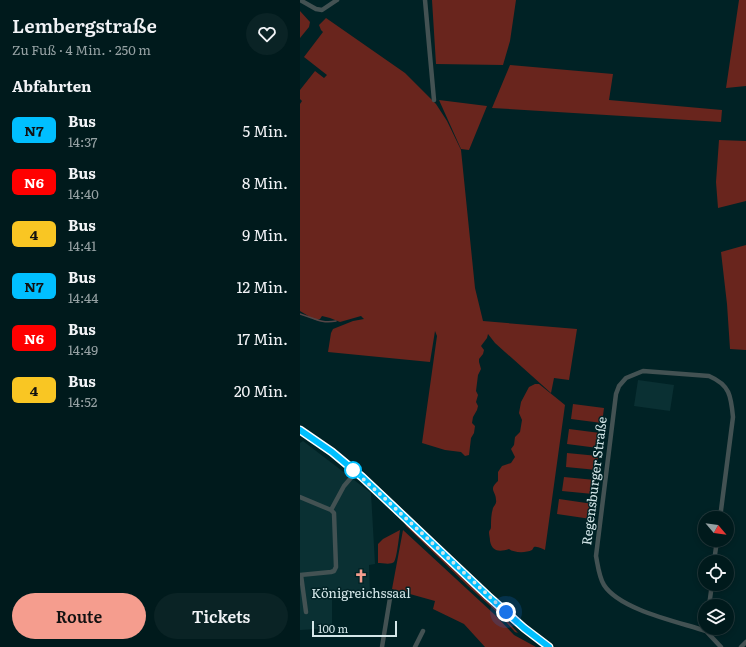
<!DOCTYPE html>
<html lang="de">
<head>
<meta charset="utf-8">
<style>
	:root { --surface:#001a1c; --page:#0a2325; --text:#f1f3f6; --muted:#95a1a3; --line:#22383b; --accent:#f59d8e }
	body { margin:0; font-family:Literata,serif; background:var(--page); color:var(--text); height:100vh; display:flex; flex-direction:column; font-size:15px; white-space:nowrap }
	* { box-sizing:border-box; margin:0 }
	p { font-size:13px; color:var(--muted) }
	.icon { flex:none; width:22px; height:22px; fill:none; stroke:currentColor; stroke-width:2; stroke-linecap:round; stroke-linejoin:round }
	.map { position:relative; flex:1; overflow:hidden }
	.details { display:flex; flex-direction:column; background:var(--surface); width:300px }
	.details>* { flex:none }
	.badge { padding:0 8px; border-radius:6px; font-size:14px; line-height:26px }
	.needle { width:26px; rotate:119deg }
	.buttons { position:absolute; left:398px; top:511px; display:grid; gap:8px }
	.buttons a { display:grid; place-items:center; width:36px; height:36px; border-radius:50%; background:var(--surface); box-shadow:0 2px 6px #0003,0 0 0 1px var(--line); font-size:20px }
	.scale { position:absolute; left:12px; bottom:10px; width:85px; box-sizing:border-box; padding-left:4px; border:2px solid #d4e7e9; border-top:0; font-size:11px; line-height:14px; white-space:nowrap; color:#d4e7e9; -webkit-text-stroke:3px #002225; paint-order:stroke }
	.you { position:absolute; width:20px; height:20px; margin:-10px; border:3px solid #fff; border-radius:50%; background:#1a73e8; box-shadow:0 0 0 6px #1a73e833 }
	.map>.badge { position:absolute; translate:-50% -50%; box-shadow:0 0 0 2px #fff }
	h2 { padding:0 12px; font-size:15px; line-height:36px }
	.round { display:grid; place-items:center; flex:none; width:42px; height:42px; border-radius:21px; background:var(--page) }
	.headline { display:flex; align-items:center; justify-content:space-between; height:68px; padding:0 12px }
	h1 { font-size:19px; font-weight:600; line-height:30px }
	.primary-button { display:flex; gap:8px; margin-top:auto; padding:8px 12px }
	.primary-button a { flex:1; height:46px; border-radius:24px; background:var(--accent); color:#111; font-size:16px; font-weight:600; line-height:46px; text-align:center }
	.primary-button a+a { background:var(--page); color:var(--text) }
	ul { padding:0; list-style:none }
	li { display:flex; align-items:center; gap:12px; height:52px; padding:0 12px }
	li div { flex:1 }
	li b { display:block; font-size:15px }
	li em { font-style:normal }
	li .badge { min-width:44px; font-weight:700; text-align:center }
	main { display:flex; flex:1; min-height:0 }
	.map>svg:first-child { display:block }
</style>
</head>
<body>
<main>
<section class="details">
<div class="headline"><div><h1>Lembergstraße</h1><p>Zu Fuß · 4 Min. · 250 m</p></div><a class="round"><svg class="icon" aria-label="heart" viewBox="0 0 24 24"><path d="M12 20l-8-8c-3-5 5-10 8-4 3-6 11-1 8 4z"/></svg></a></div>
<h2>Abfahrten</h2>
<ul>
<li><span class="badge" style="background:#00bfff;color:#111">N7</span><div><b>Bus</b><p>14:37</p></div><em>5 Min.</em></li>
<li><span class="badge" style="background:#f00;color:#fff">N6</span><div><b>Bus</b><p>14:40</p></div><em>8 Min.</em></li>
<li><span class="badge" style="background:#f9c623;color:#111">4</span><div><b>Bus</b><p>14:41</p></div><em>9 Min.</em></li>
<li><span class="badge" style="background:#00bfff;color:#111">N7</span><div><b>Bus</b><p>14:44</p></div><em>12 Min.</em></li>
<li><span class="badge" style="background:#f00;color:#fff">N6</span><div><b>Bus</b><p>14:49</p></div><em>17 Min.</em></li>
<li><span class="badge" style="background:#f9c623;color:#111">4</span><div><b>Bus</b><p>14:52</p></div><em>20 Min.</em></li>
</ul>
<div class="primary-button"><a>Route</a><a>Tickets</a></div>
</section>
<div class="map">
<svg width="446" height="647" viewBox="0 0 446 647">
	<rect width="100%" height="100%" fill="#002225"/>
	<path fill="#0a3033" d="M338,380L374,385L370,411L334,406Z
		M3,441L71,493L75,564L69,565L70,595L32,597V628L0,630V443Z"/>
	<path fill="#69251d" d="M132,0H216L210,41L203,65L136,64Z
		M439,0H446V86L426,88Z
		M0,11L10,22L9,27L0,38Z
		M26,18L105,73L136,104L147,121L161,150L175,288L183,321L277,329L269,380L254,378L251,393L195,343L188,334L187,338L181,346L184,350L183,354L179,359V362L181,369L178,375L176,391L178,395L176,402L178,406L177,410L173,417L172,423L175,426L174,433L171,438L169,455L165,456L161,452L145,450L122,443L137,336L135,331L130,362L28,352L31,333L33,329L53,321L64,319L61,316L40,322L30,318L22,316L20,319L15,320L0,311V104L2,101L0,99V90L15,71L24,78L27,75L4,57L23,32L21,30L19,25Z
		M210,65L313,74L309,100L422,110L421,122L192,108Z
		M139,100L187,106L169,150L161,149Z
		M419,140L446,141V201L418,208L416,182Z
		M446,245V350L430,349L427,304L421,252Z
		M235,384H239L265,405L245,550C242,549 238,546 234,547C233,548 233,549 232,550C226,553 214,553 209,549C200,552 192,552 190,541C190,538 189,535 189,532C190,529 191,530 191,526C191,521 191,514 193,508C194,506 197,503 196,500C196,491 188,490 198,481V472L202,466L211,463L215,457L211,449L214,445L215,437L220,432L222,420L219,413L221,402L229,387Z
		M273,404L304,408L302,423L271,419Z
		M269,429L300,433L298,448L267,444Z
		M267,453L298,456L297,470L266,467Z
		M264,477L295,480L293,494L262,491Z
		M259,499L293,504L291,519L257,514Z
		M105,523L201,614L218,633L215,632L198,613L168,586L106,526Z
		M100,530C99,536 97,558 94,562C91,565 82,563 78,563V544L83,539Z
		M103,530L194,614L214,635L236,647H185L164,624L133,609L135,601L92,589Z"/>
	<g fill="none" stroke-linecap="round" stroke-linejoin="round">
		<path stroke="#554546" stroke-width="1.5" d="M0,314C14,318 21,324 36,321"/>
		<path stroke="#435253" stroke-width="4.5" d="M0,0L16,9L22,10L37,0
			M125,0L134,100
			M0,497L31,510L34,513L36,567L34,571L31,572L0,575
			M31,510L44,486L56,472
			M414,562L417,540
			M1,575L6,612
			M409,606L412,584
			M407,628L406,631L421,647
			M406,631C379,622 320,610 304,585C299,577 298,566 296,556L316,394L319,386L326,378L343,371L409,376C430,385 431,396 433,417L420,518
			M82,647L91,592
			M115,647L123,631
			M441,647L446,642"/>
		<path stroke="#597172" stroke-width="7" d="M0,430C93,489 159,583 249,647"/>
	</g>
	<g fill="none" stroke-linecap="round" stroke-linejoin="round">
		<g stroke="#fff" stroke-width="9">
			<path id="line" d="M0,430L32,452L62,477L188,596L224,628L249,647"/>
		</g>
		<use href="#line" stroke="#00bfff" stroke-width="6"/>
		<path stroke="#d4e7e9" stroke-width="4" stroke-dasharray="0 7.2" d="M53,470L81,495L206,612"/>
	</g>
	<defs>
		<g id="church-bare" transform="scale(1.08)"><path d="M-1.2-6h2.4v3.5h3.3v2.4h-3.3V6h-2.4V-.1h-3.3v-2.4h3.3Z" fill="#f59d8e" stroke="#002225" stroke-width="2.5" paint-order="stroke"/></g>
	</defs>
	<g fill-rule="evenodd">
		<use href="#church-bare" x="61" y="576"/>
	</g>
	<circle fill="#fff" stroke="#00bfff" stroke-width="2" cx="53" cy="470" r="8"/>
	<g text-anchor="middle" stroke-width="3" stroke-linejoin="round" paint-order="stroke">
		<g font-size="13" fill="#d4e7e9" stroke="#002225">
			<text transform="translate(294 481) rotate(-83)" y="5">Regensburger Straße</text>
		</g>
		<g font-size="13" fill="#d4e7e9" stroke="#002225">
			<text x="61" y="598">Königreichssaal</text>
		</g>
	</g>
</svg>
<div class="buttons">
<a><svg class="needle" viewBox="-14 -14 28 28"><path d="M0-13l5 13h-10z" fill="#e53935"/><path d="M0 13l5-13h-10z" fill="#95a1a3"/></svg></a>
<a><svg class="icon" aria-label="locate" viewBox="0 0 24 24"><circle cx="12" cy="12" r="6"/><path d="M12 2v4M12 18v4M2 12h4M18 12h4"/></svg></a>
<a><svg class="icon" aria-label="layers" viewBox="0 0 24 24"><path d="M12 4l9 5-9 5-9-5zM3 14l9 5 9-5"/></svg></a>
</div>
<div class="scale">100 m</div>
<div class="you" style="left:206px;top:612px"></div>
</div>
</main>
</body>
</html>
